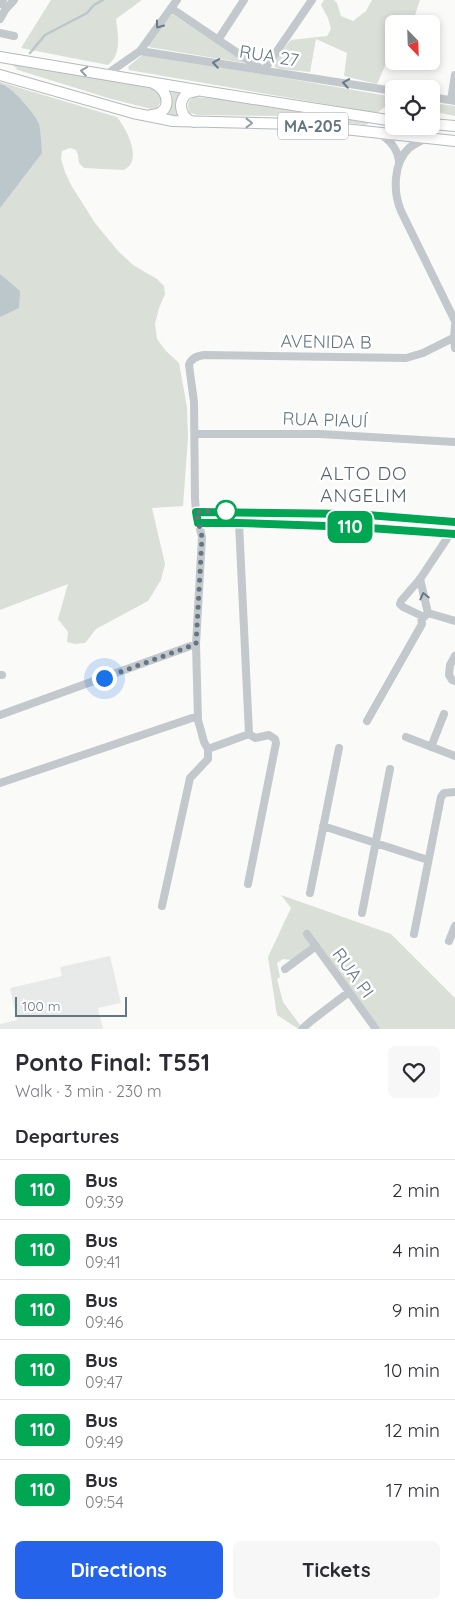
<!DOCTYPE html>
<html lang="en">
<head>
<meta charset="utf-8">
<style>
	:root { --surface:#fff; --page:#f7f7f7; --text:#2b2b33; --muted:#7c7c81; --line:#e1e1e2; --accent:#2563eb }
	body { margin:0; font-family:Quicksand,sans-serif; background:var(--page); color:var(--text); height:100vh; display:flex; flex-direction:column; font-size:19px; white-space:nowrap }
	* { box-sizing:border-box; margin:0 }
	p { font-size:16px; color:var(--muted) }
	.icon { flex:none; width:28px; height:28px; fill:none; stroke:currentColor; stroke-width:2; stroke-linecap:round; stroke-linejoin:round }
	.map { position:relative; height:1029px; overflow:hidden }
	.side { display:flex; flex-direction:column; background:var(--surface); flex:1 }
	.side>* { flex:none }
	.badge { padding:0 10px; border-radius:8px; font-size:18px; line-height:32px }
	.needle { width:32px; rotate:157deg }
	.buttons { position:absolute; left:385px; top:15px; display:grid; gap:10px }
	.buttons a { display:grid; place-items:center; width:55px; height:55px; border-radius:8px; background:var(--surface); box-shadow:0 2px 8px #0003; font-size:25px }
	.scale { position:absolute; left:15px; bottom:12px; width:112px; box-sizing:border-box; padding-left:5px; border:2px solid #657683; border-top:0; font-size:14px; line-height:18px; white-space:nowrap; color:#657683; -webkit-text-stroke:4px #fff; paint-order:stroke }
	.you { position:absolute; width:25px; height:25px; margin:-12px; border:4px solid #fff; border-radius:50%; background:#1a73e8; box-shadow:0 0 0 8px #1a73e833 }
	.map>.badge { position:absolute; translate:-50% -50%; box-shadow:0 0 0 2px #fff }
	h2 { padding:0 15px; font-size:19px; line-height:45px }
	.round { display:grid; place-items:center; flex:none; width:52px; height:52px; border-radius:8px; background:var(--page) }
	.overview { display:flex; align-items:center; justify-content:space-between; height:85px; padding:0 15px }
	h1 { font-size:24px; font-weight:700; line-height:38px }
	.cta { display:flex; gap:10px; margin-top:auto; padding:10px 15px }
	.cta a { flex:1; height:58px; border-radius:8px; background:var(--accent); color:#fff; font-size:20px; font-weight:700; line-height:58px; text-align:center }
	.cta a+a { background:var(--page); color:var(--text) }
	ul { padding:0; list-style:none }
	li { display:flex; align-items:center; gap:15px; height:60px; padding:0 15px; border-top:1px solid var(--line) }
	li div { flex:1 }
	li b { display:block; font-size:19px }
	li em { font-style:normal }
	li .badge { min-width:55px; font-weight:700; text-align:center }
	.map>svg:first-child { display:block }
</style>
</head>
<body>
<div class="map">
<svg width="455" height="1029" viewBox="0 0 455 1029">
	<rect width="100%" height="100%" fill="#fafaf8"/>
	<path fill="#e8e9e9" d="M110,956L121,1003L98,1008L103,1029H0V1024L17,1020L10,988L62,976L60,967Z"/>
	<path fill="#dadfd7" d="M51,0H142L116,19C118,35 122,54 108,65L21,48Z
		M324,0H334L337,3L341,16L353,21L366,11L372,0H420L412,24H394V46L377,84L344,76L347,53L316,39L310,72L280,69L275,67L274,60L291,40L327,36L331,29L328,18L321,5Z
		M172,14L244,60V63L149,47V44Z
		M145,54L394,97V105L386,106L377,113L129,70L128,67L142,55Z
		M11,63L150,88C161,91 166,99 156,108L151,109L108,98L18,70Z
		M0,82L117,117C125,127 139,152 130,165C129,167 126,168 124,170L84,168L79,163L78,155L76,150L70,148L62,151L61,159L65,172L71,185L95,223L118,251L133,265L157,279L164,286L165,294L159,308L155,324L157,339L166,351L179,363L187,407L188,438L183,506L152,508L165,564L161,580L148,601L96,629L85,643L75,644L67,642L68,632L58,619L68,584L0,610Z
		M170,88L184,91L179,116L165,115C173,107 174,99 170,88Z
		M194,97L233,100L369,123L366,125L287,116L197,115L189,112L188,105L189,101Z
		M431,103L455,106V116L431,111Z
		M281,895L391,934L455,998V1029H381L316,941L291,960L283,959L277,963L280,977L277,979L283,1002L300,1025L297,1028L277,1015L268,957L291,908Z"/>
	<path fill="#bbc7cb" d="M0,84C11,85 35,114 39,124C41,133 41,144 42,153L0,208Z
		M0,274L20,291L19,308L0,317Z"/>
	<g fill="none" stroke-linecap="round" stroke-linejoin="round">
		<path stroke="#bbc7cb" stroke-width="2.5" d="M30,53L45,35L87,13L94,5L103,0"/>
		<g stroke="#b5babe" stroke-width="12">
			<path id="major" d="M0,57L203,91L394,121
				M0,75L133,113L173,121L298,124L455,141
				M151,115C172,114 171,91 153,83
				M194,122C186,120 181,114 181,105C182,95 188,92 197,91
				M431,124L455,126"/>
		</g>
		<path stroke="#c3c8cc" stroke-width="8" d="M0,4L3,0
			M171,8L260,68
			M0,19L5,10L14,0
			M0,33L14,36
			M218,40L244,0
			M140,51L394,91
			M264,70L312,0
			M107,74L140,51L177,0
			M431,97L455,101
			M451,100L455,75
			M380,134C391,141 398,149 399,162
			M426,138C421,141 414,144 409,148C393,163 393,192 401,211L455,321
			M455,325L454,338L455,348
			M195,434H320L455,442
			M196,512L355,515L455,522
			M198,523L355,527L455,534
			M239,523L249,734
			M420,579L428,613L424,617L403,607L400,604L401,601L420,579L450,534
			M428,613L455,621
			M455,656L450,665L449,675L452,680L455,681
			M0,675H2
			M0,715L196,644
			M367,721L422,624L421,617
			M406,737L455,756
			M431,747L444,714
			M208,749L204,742L198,720L196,644L202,537L196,512L195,499L194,402L189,365C191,358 197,356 204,355L406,358L423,353L455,337
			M208,749L249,734
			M0,783L198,716
			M323,826L428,860
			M248,884L276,743L275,739L269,735L255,738L249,734
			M310,893L339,748
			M162,906L190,778L208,759V749
			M362,913L390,769
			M307,934L376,1029
			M414,934L441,797L444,793L455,792
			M449,941L455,926
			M285,969L316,946
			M302,1029L311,1021L349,992"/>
		<use href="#major" stroke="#fff" stroke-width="10"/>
	</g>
	<defs><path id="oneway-chevron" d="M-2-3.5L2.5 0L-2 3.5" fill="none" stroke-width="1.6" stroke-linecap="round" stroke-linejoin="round" transform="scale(1.25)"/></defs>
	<g stroke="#6a7a87">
		<use href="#oneway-chevron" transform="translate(159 25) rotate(126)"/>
		<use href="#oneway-chevron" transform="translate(216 63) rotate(-171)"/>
		<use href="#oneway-chevron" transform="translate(346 83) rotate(-171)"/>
		<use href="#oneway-chevron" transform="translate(424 596) rotate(-103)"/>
	</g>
	<g stroke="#939fa8">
		<use href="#oneway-chevron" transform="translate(84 71) rotate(-171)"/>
		<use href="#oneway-chevron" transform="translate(249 123)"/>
	</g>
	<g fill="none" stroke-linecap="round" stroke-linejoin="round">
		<g stroke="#fff" stroke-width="11">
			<path id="line" d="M455,522L355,514L196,512L198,523H239L355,527L455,534"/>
		</g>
		<use href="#line" stroke="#00a651" stroke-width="8"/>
		<path stroke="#657683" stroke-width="5" stroke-dasharray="0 9" d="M104,678L196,644L202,537L196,512L226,511"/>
	</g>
	<circle fill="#fff" stroke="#00a651" stroke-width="2.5" cx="226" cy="511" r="10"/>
	<g text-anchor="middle" stroke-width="5" stroke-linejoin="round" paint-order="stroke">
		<rect fill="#fff" stroke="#939fa8" stroke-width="1" x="278" y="112.5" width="70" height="27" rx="4"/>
		<g font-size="16" font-weight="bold" fill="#657683">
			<text x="313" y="132">MA-205</text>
		</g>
		<g font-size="18" fill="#657683" stroke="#fff">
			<text transform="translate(269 56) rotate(9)" y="6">RUA 27</text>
			<text transform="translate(326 342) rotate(1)" y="6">AVENIDA B</text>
			<text transform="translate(325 420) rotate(2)" y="6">RUA PIAUÍ</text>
			<text transform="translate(353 973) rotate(54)" y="6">RUA PI</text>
		</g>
		<g font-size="19" letter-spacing="1" fill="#57646e" stroke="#fff">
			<text x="364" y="480">ALTO DO<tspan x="364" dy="22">ANGELIM</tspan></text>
		</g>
	</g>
</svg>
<div class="buttons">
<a><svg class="needle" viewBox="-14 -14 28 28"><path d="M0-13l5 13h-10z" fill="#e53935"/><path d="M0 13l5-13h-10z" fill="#7c7c81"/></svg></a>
<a><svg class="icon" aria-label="locate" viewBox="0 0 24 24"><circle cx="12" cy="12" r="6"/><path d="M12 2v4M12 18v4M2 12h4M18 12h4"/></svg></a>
</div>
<div class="scale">100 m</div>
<div class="you" style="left:104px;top:678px"></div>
<b class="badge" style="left:350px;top:527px;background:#00a651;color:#fff">110</b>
</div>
<section class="side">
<div class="overview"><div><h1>Ponto Final: T551</h1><p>Walk · 3 min · 230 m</p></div><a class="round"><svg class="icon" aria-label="heart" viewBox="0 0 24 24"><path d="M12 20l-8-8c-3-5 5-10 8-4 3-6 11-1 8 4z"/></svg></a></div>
<h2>Departures</h2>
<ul>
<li><span class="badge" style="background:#00a651;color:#fff">110</span><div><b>Bus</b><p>09:39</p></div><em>2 min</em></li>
<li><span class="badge" style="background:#00a651;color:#fff">110</span><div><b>Bus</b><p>09:41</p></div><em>4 min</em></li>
<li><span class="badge" style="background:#00a651;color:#fff">110</span><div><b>Bus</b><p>09:46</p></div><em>9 min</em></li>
<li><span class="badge" style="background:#00a651;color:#fff">110</span><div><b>Bus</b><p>09:47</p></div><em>10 min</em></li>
<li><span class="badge" style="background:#00a651;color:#fff">110</span><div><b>Bus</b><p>09:49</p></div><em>12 min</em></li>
<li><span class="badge" style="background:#00a651;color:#fff">110</span><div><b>Bus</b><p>09:54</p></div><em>17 min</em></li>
</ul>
<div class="cta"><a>Directions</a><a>Tickets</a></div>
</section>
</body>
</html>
